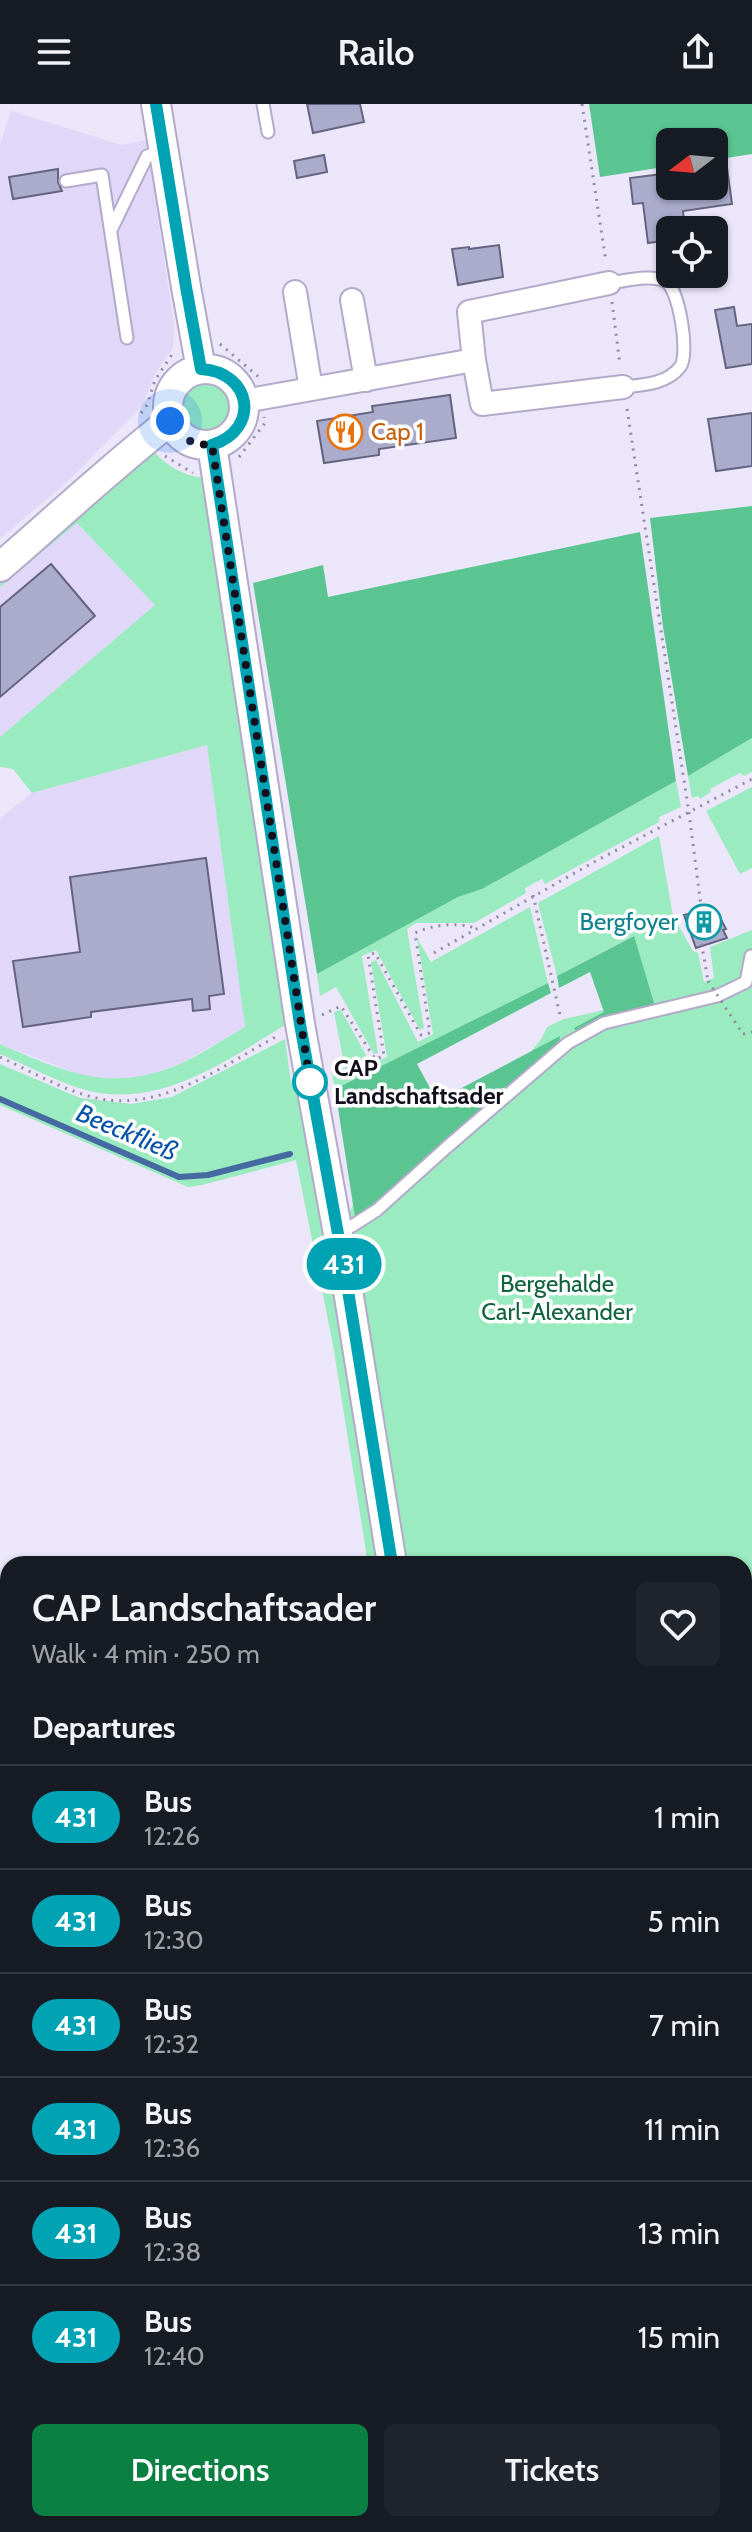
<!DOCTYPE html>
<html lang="en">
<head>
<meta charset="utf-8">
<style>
	:root { --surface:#171b24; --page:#20242c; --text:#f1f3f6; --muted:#9ea1a6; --line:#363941; --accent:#0b8043 }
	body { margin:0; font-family:Cabin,sans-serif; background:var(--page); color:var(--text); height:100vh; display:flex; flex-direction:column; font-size:30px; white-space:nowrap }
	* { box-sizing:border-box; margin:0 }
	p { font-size:26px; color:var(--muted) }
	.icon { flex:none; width:44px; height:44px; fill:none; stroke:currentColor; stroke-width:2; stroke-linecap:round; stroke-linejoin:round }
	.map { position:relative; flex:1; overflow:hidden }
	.details { position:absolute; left:0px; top:1452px; width:752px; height:976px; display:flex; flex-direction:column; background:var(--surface); border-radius:24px 24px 0 0; box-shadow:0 2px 6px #0004 }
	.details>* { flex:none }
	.badge { padding:0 16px; border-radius:26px; font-size:28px; line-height:52px }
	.needle { width:52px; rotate:254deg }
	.controls { position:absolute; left:656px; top:24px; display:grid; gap:16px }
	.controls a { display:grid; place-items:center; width:72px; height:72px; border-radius:12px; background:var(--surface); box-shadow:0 2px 6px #0004; font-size:40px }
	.you { position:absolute; width:40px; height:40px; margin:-20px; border:6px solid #fff; border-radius:50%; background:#1a73e8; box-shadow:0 0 0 12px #1a73e833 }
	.map>.badge { position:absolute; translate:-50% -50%; box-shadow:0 0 0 4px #fff }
	h2 { padding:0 32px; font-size:30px; line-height:72px }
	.round { display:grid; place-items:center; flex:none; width:84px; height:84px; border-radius:12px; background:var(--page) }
	.overview { display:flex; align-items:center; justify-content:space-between; height:136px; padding:0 32px }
	h1 { font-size:38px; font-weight:600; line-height:60px }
	.button { display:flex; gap:16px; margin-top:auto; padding:16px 32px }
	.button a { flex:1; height:92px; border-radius:12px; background:var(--accent); color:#fff; font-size:32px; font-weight:600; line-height:92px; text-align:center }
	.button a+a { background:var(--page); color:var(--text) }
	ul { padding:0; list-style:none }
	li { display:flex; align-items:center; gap:24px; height:104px; padding:0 32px; border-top:2px solid var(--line) }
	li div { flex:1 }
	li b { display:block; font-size:30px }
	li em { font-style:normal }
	li .badge { min-width:88px; font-weight:700; text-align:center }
	header { display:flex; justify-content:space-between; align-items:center; height:104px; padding:0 32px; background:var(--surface); font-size:36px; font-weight:600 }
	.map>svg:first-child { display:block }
</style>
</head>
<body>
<header><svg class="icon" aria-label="menu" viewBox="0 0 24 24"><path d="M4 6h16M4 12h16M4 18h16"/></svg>Railo<svg class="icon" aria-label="share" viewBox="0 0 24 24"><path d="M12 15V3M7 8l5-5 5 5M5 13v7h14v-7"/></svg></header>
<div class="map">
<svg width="752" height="2428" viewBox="0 0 752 2428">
	<rect width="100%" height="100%" fill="#ebe6fa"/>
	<path fill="#e1d8f9" d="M11,7L122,41L146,36L174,220L173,244L154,272L143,301L68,377L0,435V41Z
		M77,419L155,501L0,633V483Z
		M207,641L245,923L182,959L147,972L123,976L84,972L0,940V714L32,689Z"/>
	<path fill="#9aebbf" d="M176 303a27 27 0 1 1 54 0a27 27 0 1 1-54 0Z
		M153,347C167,362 182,371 203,374L220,454L288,919C226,957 155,1009 79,984C52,975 26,961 0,950V940C65,968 110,990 180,960C202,950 224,935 245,923L207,641L32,689L13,665L0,663V633L155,501L77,419L0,483V475Z
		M752,634V668L744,672L740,669L710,685L711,688L700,695L698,692L692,694L688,672Z
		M676,677L681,703L659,713V718L545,780L542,775L525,784L526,789L474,819H416L407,825L424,924L420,926L376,846L362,852L378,949L374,950L336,883L320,892L317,870L458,793L482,785Z
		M752,683V764L740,770L706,707Z
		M659,732L673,812L693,847L698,849L704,878L714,874L710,843L752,826V2428H521L520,2420H744V1460H402L347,1114L353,1101L368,1097L508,976L542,934L547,923L564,915L653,895L633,832L557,872L538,799Z
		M530,803L548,879L335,985L332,968L345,964L334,908L341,906L371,960L387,953L371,858L376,856L418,938L433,930L417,834L431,858Z
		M285,935L291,979H296L321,1101L383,1460H368L333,1241L296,1056L202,1081L188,1083L0,1001V960L80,994L132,1000L172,993Z"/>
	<path fill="#5ac590" d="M589,0H752V50L714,56V38H670V62L600,73Z
		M752,402V634L688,672L663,523L650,414Z
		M640,428L676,677L482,785L458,793L317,870L253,479L323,461L328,493Z
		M634,832L655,902L578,930L574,924L604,908L590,868L559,884L557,872Z
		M548,879L551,889L417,960L437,997L560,932L559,940L506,990L370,1105L355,1113L335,985Z"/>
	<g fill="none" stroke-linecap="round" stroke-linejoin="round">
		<path stroke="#456aa2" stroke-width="6" d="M0,995L179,1073L208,1071L290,1050"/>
	</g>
	<path fill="#ababcb" stroke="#646481" stroke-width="2" d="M307,0H360L364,18L313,29Z
		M723,34L732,100L683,107L685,126H670V136L648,139L643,99L633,100L630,74L670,69V82H714V35Z
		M324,51L327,68L297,74L294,57Z
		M58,65V78L62,87L13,95L9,73Z
		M499,141L503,173L458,181L452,145L469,143V145Z
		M734,203L737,222L752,220V260L726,264L715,206Z
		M450,291L456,334L379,345V351L324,359L317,317L373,308L372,302Z
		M752,309V362L716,367L708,315Z
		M51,460L95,512L0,593V503Z
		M206,754L224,890L209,892L210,905L193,907L192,895L91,908V913L23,923L13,857L80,848L70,773Z
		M711,805L714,810L717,808L726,825L723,826L727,834L696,844L684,811Z"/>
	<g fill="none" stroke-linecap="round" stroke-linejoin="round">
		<g stroke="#b3aaca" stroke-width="15">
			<path id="service" d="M263,0L268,28
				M66,77L102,71L127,234
				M111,126L147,52L164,46
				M609,179C626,177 650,170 665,177C679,183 690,251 680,263C667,280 643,281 623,283
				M338,1125L352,1122L377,1106L447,1043L568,939L604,919L717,892L746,878L751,852"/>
		</g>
		<g stroke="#b3aaca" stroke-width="26">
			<path id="minor" d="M609,179L469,208L474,256L482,300L623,283
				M295,188L311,285
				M352,196L366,276
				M244,297L474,256"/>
		</g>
		<g stroke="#b3aaca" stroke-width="32">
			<path id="tertiary" d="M156,0L186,183L201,265
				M168 303a38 38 0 1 1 76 0a38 38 0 1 1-76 0Z
				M212,341L300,920L346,1174L392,1460
				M0,463C57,414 111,363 170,317
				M513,2420L514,2428"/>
		</g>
		<path stroke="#908c9c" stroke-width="3" stroke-dasharray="2 6" stroke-linecap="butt" d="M582,0L606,158
			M612,198L620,261
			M220,240L260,274
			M627,305L689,709L701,802L710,833L693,816L702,842L708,877
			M141,309L147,301L155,276L173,249
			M165,352L193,369
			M239,353L265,319L264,313
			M533,791L560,911
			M434,849L594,758L752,675
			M322,911L341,902L375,955L384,952L368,851L375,849L421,931L430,929L415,829C431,821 460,817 477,825
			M743,930L752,928
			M0,953C28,966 56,982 85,991C155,1014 220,963 279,931
			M0,1505H8
			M746,2039L752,2059
			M643,2420L644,2428"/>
		<use href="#service" stroke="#fff" stroke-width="11"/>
		<use href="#minor" stroke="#fff" stroke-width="22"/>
		<use href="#tertiary" stroke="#fff" stroke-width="28"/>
		<path stroke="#908c9c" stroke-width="3" stroke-dasharray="2 6" stroke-linecap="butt" d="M708,877L743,930"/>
	</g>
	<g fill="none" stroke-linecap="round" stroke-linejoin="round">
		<g stroke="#fff" stroke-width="18">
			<path id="line" d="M156,0L186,183L201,265C252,268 261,325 212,341L300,920L346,1174L392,1460"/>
		</g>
		<use href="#line" stroke="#00a3b4" stroke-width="12"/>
		<path stroke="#13101b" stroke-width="8" stroke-dasharray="0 14.4" d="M170,317C180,334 192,341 212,341L310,978"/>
	</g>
	<defs>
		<g id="restaurant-ring" transform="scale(1.8)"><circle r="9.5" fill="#fff" stroke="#e8710a" stroke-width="1.5"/><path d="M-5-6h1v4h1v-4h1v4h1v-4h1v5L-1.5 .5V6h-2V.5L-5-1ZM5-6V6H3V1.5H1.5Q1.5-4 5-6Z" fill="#e8710a"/></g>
		<g id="building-ring" transform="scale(1.8)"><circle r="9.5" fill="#fff" stroke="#0f9aa8" stroke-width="1.5"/><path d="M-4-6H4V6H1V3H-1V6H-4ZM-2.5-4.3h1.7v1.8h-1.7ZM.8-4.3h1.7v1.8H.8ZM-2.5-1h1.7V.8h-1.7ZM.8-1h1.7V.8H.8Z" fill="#0f9aa8"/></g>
	</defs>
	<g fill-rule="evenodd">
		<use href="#restaurant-ring" x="345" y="328"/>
		<use href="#building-ring" x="704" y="818"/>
	</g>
	<circle fill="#fff" stroke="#00a3b4" stroke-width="4" cx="310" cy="978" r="16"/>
	<g text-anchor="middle" stroke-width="7" stroke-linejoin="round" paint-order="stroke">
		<g font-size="24" fill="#c56008" stroke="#fff" text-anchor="start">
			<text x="371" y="336">Cap 1</text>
		</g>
		<g font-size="24" fill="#0d838f" stroke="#fff" text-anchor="end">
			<text x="678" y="826">Bergfoyer</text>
		</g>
		<g font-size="24" font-weight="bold" fill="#13101b" stroke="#fff" text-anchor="start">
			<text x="334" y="972">CAP<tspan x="334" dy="28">Landschaftsader</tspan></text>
		</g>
		<g font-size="24" fill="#126340" stroke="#fff">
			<text x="557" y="1188">Bergehalde<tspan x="557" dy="28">Carl-Alexander</tspan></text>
		</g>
		<g font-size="26" font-style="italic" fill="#0653ab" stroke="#fff">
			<text transform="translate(127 1028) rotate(23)" y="9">Beeckfließ</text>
		</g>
	</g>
</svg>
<div class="controls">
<a><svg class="needle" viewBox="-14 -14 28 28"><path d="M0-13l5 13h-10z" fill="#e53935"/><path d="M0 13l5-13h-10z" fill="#9ea1a6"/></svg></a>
<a><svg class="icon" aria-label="locate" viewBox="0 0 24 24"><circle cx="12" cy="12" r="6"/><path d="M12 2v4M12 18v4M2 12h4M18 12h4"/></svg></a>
</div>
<div class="you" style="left:170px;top:317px"></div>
<b class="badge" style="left:344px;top:1160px;background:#00a3b4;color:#fff">431</b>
<section class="details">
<div class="overview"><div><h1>CAP Landschaftsader</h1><p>Walk · 4 min · 250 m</p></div><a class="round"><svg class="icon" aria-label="heart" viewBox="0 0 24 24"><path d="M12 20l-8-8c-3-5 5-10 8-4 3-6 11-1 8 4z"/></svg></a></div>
<h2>Departures</h2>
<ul>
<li><span class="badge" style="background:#00a3b4;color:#fff">431</span><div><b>Bus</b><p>12:26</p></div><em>1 min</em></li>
<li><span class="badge" style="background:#00a3b4;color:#fff">431</span><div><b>Bus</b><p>12:30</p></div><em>5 min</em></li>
<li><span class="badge" style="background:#00a3b4;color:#fff">431</span><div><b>Bus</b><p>12:32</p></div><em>7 min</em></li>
<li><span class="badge" style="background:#00a3b4;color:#fff">431</span><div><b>Bus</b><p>12:36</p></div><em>11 min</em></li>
<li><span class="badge" style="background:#00a3b4;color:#fff">431</span><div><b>Bus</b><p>12:38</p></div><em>13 min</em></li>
<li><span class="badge" style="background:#00a3b4;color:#fff">431</span><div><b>Bus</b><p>12:40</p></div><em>15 min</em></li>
</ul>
<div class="button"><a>Directions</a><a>Tickets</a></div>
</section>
</div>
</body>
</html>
